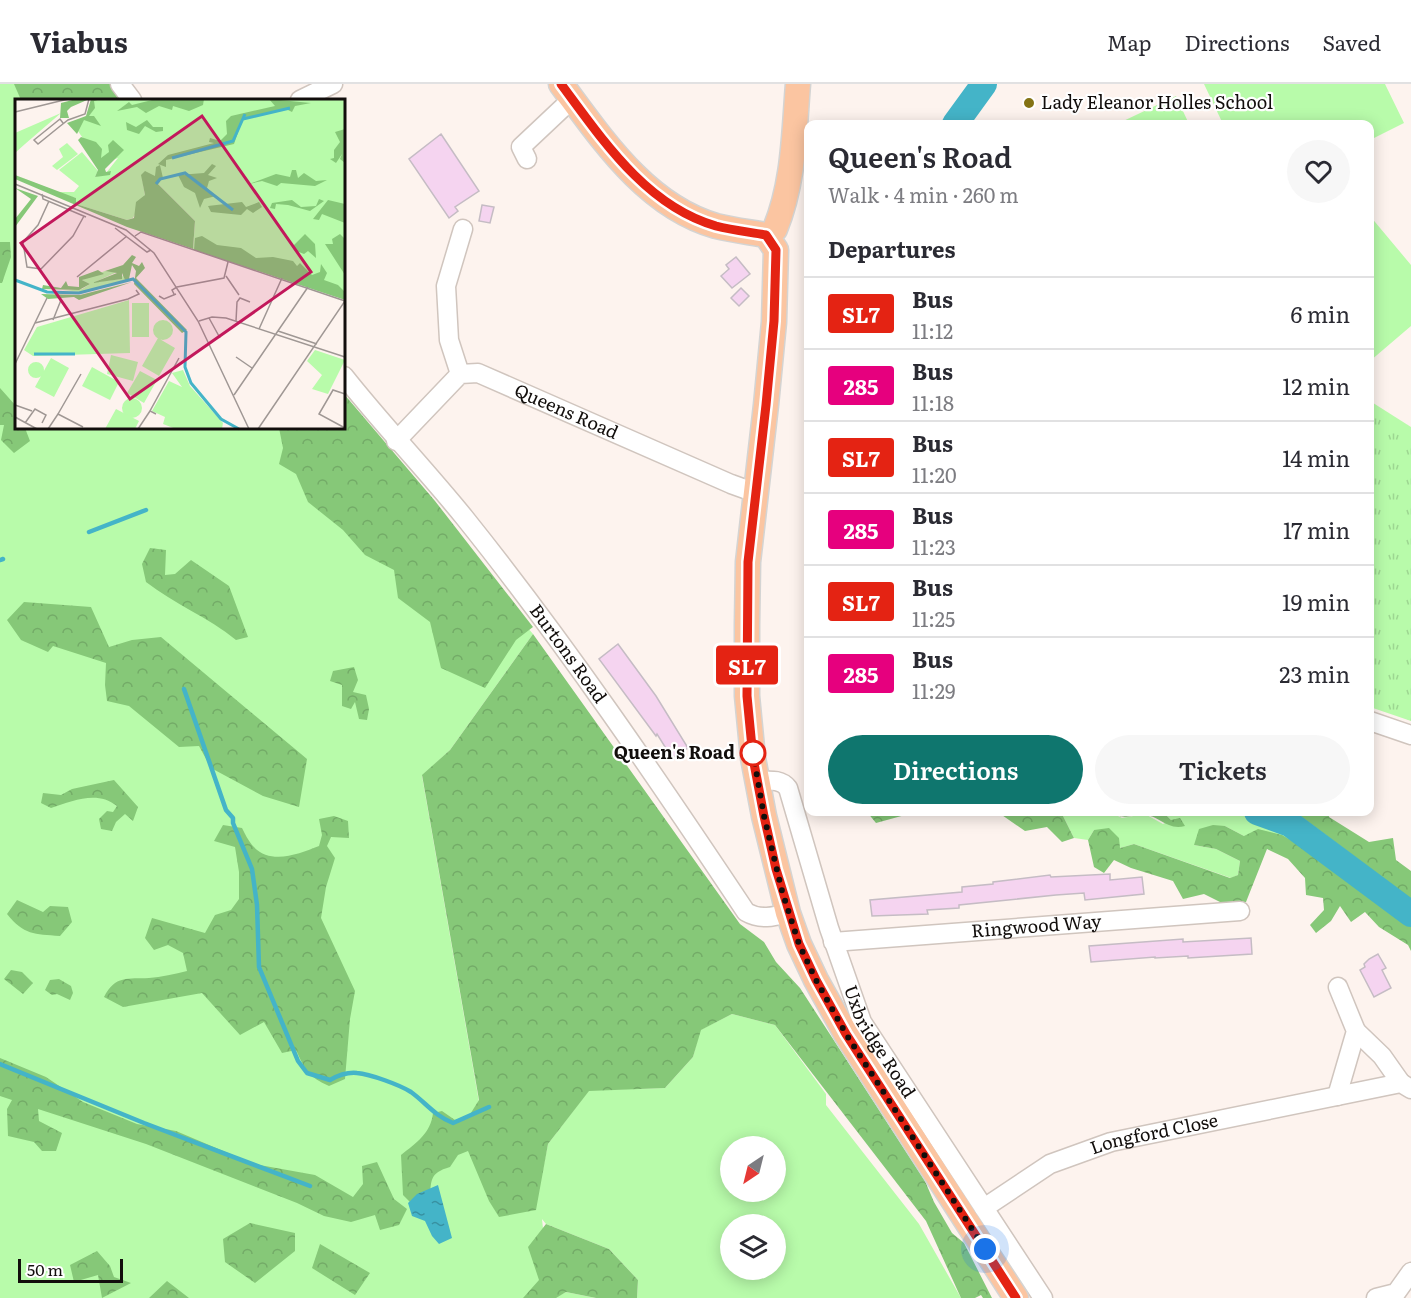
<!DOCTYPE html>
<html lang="en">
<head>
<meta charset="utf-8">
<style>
	:root { --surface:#fff; --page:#f7f7f7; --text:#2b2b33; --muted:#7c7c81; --line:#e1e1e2; --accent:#0f766e }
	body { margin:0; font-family:Literata,serif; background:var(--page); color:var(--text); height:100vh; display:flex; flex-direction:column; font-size:22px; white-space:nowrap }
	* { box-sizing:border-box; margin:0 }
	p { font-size:20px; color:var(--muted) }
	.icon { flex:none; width:33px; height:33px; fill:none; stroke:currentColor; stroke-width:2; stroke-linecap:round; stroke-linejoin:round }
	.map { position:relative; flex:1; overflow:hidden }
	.details { position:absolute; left:804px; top:36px; width:570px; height:696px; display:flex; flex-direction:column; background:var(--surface); border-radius:12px; box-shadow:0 3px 15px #0003 }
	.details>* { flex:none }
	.badge { padding:0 12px; border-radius:4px; font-size:21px; line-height:39px }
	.needle { width:39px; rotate:215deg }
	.tools { position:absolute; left:720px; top:1052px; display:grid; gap:12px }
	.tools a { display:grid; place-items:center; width:66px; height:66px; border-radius:50%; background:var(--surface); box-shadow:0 3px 15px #0003; font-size:30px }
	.scale { position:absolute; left:18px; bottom:15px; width:105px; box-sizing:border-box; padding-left:6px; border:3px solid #120e0c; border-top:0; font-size:16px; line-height:21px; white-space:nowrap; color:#120e0c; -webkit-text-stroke:4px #fff; paint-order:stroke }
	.you { position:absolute; width:30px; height:30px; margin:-15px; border:4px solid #fff; border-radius:50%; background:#1a73e8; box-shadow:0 0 0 9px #1a73e833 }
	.map>.badge { position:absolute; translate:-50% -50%; box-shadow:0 0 0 3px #fff }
	h2 { padding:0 24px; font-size:22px; line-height:54px }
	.round { display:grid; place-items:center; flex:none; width:63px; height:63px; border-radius:32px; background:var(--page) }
	.overview { display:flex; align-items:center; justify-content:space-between; height:102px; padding:0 24px }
	h1 { font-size:28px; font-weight:600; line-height:45px }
	.action { display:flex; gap:12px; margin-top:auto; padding:12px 24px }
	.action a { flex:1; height:69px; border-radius:36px; background:var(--accent); color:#fff; font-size:24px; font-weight:600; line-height:69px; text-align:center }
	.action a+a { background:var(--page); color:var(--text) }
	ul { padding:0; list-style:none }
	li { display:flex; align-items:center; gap:18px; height:72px; padding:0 24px; border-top:2px solid var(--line) }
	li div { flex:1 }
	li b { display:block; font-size:22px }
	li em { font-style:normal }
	li .badge { min-width:66px; font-weight:700; text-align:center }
	header { display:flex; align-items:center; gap:36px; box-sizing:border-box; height:84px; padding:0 30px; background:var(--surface); border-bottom:2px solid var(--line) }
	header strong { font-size:28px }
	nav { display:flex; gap:33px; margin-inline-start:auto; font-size:21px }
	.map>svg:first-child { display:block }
</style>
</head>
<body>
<header>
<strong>Viabus</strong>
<nav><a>Map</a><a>Directions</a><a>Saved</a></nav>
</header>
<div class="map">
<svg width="1411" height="1214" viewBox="0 0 1411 1214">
	<defs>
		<pattern id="forest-crowns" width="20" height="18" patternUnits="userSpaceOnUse" patternTransform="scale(1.5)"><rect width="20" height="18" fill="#86c878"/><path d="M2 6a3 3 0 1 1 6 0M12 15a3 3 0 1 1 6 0" fill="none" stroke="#73ab67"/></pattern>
		<pattern id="park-tufts" width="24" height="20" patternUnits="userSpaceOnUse" patternTransform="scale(1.5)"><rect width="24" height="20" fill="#b8fbaa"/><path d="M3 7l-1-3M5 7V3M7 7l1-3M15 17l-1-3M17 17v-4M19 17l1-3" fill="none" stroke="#9dd691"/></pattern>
		<pattern id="water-ripples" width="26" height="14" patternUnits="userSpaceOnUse" patternTransform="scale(1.5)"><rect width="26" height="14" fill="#44b4c8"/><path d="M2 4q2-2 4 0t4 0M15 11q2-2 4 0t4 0" fill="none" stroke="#3791a1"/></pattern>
	</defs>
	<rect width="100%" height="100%" fill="#fdf3ee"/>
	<path fill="#b8fbaa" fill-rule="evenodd" d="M0,0H93L105,16H16V344H344V329L533,550L450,666L422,692L482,1035L536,1118L548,1060L589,1006L665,1004L693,973L700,946L732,930L775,941L826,1010V1021L919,1140L961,1214H637L638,1196L609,1165L546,1140L542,1135L547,1183L560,1211L566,1208L596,1214H0ZM730,1062H776V1107H730ZM730,1140H776V1185H730Z
		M1204,0H1385L1404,39L1370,56V40H1223Z
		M1176,12L1189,40H1117Z
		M1370,132L1411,181V242L1370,277Z
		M1061,728H1110L1122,734L1145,730L1163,740L1171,736L1163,728H1242L1283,742L1368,807L1311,768L1282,752H1244L1225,742L1194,761L1216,765L1240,777L1238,791L1231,794L1134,760L1120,764L1094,746L1088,756L1074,754Z"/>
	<path fill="url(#forest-crowns)" d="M14,0H110L122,16H21Z
		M0,158H10L11,173L2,199H0Z
		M0,304L16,322V344H25L30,357L14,369L1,356L4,341H0Z
		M344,310L435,417L533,543L516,556L485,604L441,584L430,538L398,514L394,486L365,471L343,446L308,418L296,390L279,380L283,364L279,344H344Z
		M150,464L166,466L165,491L175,490L191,476L229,502L248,553L236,556C208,533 174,520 146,498L142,480Z
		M24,518L91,523L109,563L132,556L161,553L307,675L299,723L263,712L211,684L199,662L179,663L129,622L107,617L105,601L106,579L53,562L48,568L21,556L7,536Z
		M533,550L740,840L764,858L776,878L800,904L925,1097L934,1118L952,1149L964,1159L992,1214H983L981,1211L975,1214H961L926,1137L775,941L732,930L701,946L693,973L665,1004L589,1007L548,1060L536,1126L499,1133L489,1117L468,1067L458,1071L450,1083C429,1089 431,1097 430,1117L413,1121L403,1111L401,1071C416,1059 431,1049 433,1029L442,1027L455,1036L469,1032L479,1016L422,691L450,666Z
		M354,583L358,596L353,608L366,611L369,625L367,636L359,635L355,618L351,625L342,622V601L330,597L333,587Z
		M114,696L138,723L133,737L125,730L116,738L112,747L101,745L99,735L107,727L113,728L117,722C97,706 73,717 51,724L41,719L43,709L61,711L72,705Z
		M867,728H916L876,739Z
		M991,728H1061L1074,754L1062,758L1047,743L1025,747L999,729Z
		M1110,728H1163L1171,736L1180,734L1185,742C1167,747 1159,731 1144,731C1127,730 1127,737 1110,728Z
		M1295,728H1330L1329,733L1369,758L1393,754L1396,776L1411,787V815Z
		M334,732L348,737L349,754L331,753L327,762L335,774L326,803L321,834L355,907L350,935L345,995L329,1002C309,993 305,986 296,966L282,969L264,938L240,951L202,909L123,923L104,913C115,891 128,895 149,894C161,893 175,890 187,887L183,869L168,861L154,866L145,854L152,834L205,849L215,831L231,826L239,815V788L235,763L214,757L223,741L242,744C245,750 248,756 252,761C270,782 298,770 319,762L322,751L319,735Z
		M1213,741L1225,742L1244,752L1258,745L1282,751L1311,768L1411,838V867L1408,861L1379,843L1365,828L1351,838L1340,822L1331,837L1316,849L1310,841L1324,826L1323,814L1306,811L1305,794L1288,775L1267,765L1246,818L1230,823L1204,810L1183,815L1173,797L1131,784L1114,776L1104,789L1094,783L1088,756L1094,746L1109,744L1119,754L1120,764L1134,760L1230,794L1238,791L1240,777L1216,765L1194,761L1199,745Z
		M17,816L43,828L50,822L68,823L72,838L60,852C34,850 24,851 7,830Z
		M11,886L22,888L33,899L23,910L4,895Z
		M59,895L71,902L73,909L70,916L57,910L52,911L45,906L50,896Z
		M0,974L46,993L83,1018L137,1040L176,1047L254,1080L315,1091L353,1113L363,1100L362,1082L377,1078L394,1115L407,1125L399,1141L380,1146L375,1131L351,1138L324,1132L297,1119L146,1060L38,1025L39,1037L62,1049L56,1067H42L34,1058L8,1052L7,1025L12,1016L0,1012Z
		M250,1139L295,1149V1167L255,1199L225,1178L223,1155Z
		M546,1140L609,1165L638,1196L637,1214H596L566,1208L556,1214H523L539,1196L528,1163Z
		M320,1160L370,1189L355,1211L312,1184Z
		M97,1167L110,1182L114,1193L131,1199L102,1214L98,1191L74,1198L70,1181Z
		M167,1197L189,1214H149Z"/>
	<path fill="url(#park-tufts)" d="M1370,317L1411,343V637L1370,623Z"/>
	<path fill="url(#water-ripples)" d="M438,1101L452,1154L439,1160L432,1152L425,1137L412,1132L408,1119L417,1110Z"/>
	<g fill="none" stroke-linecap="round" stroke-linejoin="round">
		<path stroke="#44b4c8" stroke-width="4.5" d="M89,448L146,426
			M0,476L3,475
			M184,605L226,726L233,734V739L252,785L257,821L259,883L298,977L307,989L330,996C337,992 347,988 357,989C370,990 400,1001 411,1008C426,1019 435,1032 453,1039L489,1023
			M0,980L144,1039L310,1102"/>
		<path stroke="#44b4c8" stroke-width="26" d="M955,40L984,0
			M1257,728L1290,740L1411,830"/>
	</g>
	<path fill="#f5d4f0" stroke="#c5bcc4" stroke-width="1.5" d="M441,50L479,107L455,123L458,127L449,134L409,75Z
		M482,121L494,123L490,139L479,137Z
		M736,173L750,190L732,204L721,192L729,185L726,181Z
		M741,204L749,212L739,222L731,214Z
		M618,560L656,612L688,664L672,674L657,650L656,652L599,575Z
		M1110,790V796L1142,793L1144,810L1085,816L1084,809L1056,811L959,821V824L927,826L928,830L872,832L870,816L962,808V803L993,800V798L1050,791L1051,793Z
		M1251,854L1252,870L1188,874V872L1155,874V873L1091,878L1089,862L1183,855V858Z
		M1378,870L1386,884L1382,886L1391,904L1374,913L1360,886L1365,883L1364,880L1369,875Z"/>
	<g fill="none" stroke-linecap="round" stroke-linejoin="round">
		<g stroke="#d0c5be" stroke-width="21">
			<g id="minor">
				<path d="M120,0L132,16"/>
				<path d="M300,16L333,0"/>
				<path d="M527,75L521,63L572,15"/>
				<path d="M460,290L449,256L446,202L463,145"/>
				<path id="s1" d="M344,292C382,340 425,385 464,433C565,559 656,693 746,828C760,836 773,833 788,829"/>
				<path id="s2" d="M396,357L460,290L478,289L731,400L756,409"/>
				<path d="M1370,637L1411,651"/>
				<path id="s3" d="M757,697C768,697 780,694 788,704L829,844L862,938L1043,1214"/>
				<path id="s4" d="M833,858L1240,827"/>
				<path d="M1356,947L1382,972L1401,999"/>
				<path d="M1337,1012L1356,947L1338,903"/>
				<path id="s5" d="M984,1124L1050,1080L1111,1058L1401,999L1411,1005"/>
				<path d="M1376,1214L1396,1209L1411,1188"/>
			</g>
		</g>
		<g stroke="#d4d4d3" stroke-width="27">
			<path id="major" d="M561,0C602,55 646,122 716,142C732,146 749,148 766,151
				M775,145C794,99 794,49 798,0
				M766,151L776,166L774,238L766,321L748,478L747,540V612L753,674L764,732L788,829L799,860L816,896L846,950L1016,1214"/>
		</g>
		<use href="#minor" stroke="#fff" stroke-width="18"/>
		<use href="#major" stroke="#fbc5a1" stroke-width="24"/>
	</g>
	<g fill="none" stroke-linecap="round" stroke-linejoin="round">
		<g stroke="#fff" stroke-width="14">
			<path id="line" d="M561,0C602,55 646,122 716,142C732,146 749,148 766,151L776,166L774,237L766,321L748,478L747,612L753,674L764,732L776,785L799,860L816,896L846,950L1016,1214"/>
		</g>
		<use href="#line" stroke="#e42313" stroke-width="9"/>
		<path stroke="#120e0c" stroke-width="6" stroke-dasharray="0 10.8" d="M753,669L764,732L782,807L799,860L816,896L846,950L985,1165"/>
	</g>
	<circle fill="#847315" stroke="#fff" stroke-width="2" cx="1029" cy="19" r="6"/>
	<circle fill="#fff" stroke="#e42313" stroke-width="3" cx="753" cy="669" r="12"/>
	<g text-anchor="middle" stroke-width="4.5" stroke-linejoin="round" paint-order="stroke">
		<g font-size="18" fill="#120e0c" stroke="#fff" text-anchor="start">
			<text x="1041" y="25">Lady Eleanor Holles School</text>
		</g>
		<g font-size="18" fill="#120e0c" stroke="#fff">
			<text dy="6" stroke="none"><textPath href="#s2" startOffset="207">Queens Road</textPath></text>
			<text dy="6" stroke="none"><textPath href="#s1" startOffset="357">Burtons Road</textPath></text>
			<text dy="6" stroke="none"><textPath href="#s4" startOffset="204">Ringwood Way</textPath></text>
			<text dy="6" stroke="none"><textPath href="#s3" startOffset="304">Uxbridge Road</textPath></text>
			<text dy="6" stroke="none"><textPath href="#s5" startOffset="188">Longford Close</textPath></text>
		</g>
		<g font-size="18" font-weight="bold" fill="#120e0c" stroke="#fff" text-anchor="end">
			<text x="735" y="675">Queen's Road</text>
		</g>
	</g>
	<g transform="translate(15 15)">
		<rect width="330" height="330" fill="#fdf3ee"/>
		<path d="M330,0V198L233,164L178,150L180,122L141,83L127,78L130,96L118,119L112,121L61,105V99L46,95L0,76L43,93H59L64,87L44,71L67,53L83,72L80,78L91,74L103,59L86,65L58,25L76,14L79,1ZM46,14L10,45L0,54V34ZM90,172L102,173L80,183L106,180L109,174L110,181L65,193L48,192L67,190L75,185L67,181ZM117,204H134V238H117ZM138 231a10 10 0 1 1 20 0a10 10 0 1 1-20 0ZM143,239L160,249L144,277L127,267ZM96,256L123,263L118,282L92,275ZM77,268L104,283L95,301L67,287ZM125,272L142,281L129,304L112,294ZM107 309a10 10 0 1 1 20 0a10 10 0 1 1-20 0Z" fill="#b8fbaa"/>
		<path d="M61,0L72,1L56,8L52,12L54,19H45L46,4ZM76,0H86L79,2L80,9L74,17H79L86,27L69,21L62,35L52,24L71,17ZM141,0H189L188,6L174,12L158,7L157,11L144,7L131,14L122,8L102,12L114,3L117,6ZM254,0L296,4L280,7L277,13L271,10L228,19L219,45L151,61V68L143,65L153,56L199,44L194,43L195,39L205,42L212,35L211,22L216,17L260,7ZM132,21L138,28H148V32L141,33L130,27L124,35L112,31L111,23L121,28ZM330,30V64L325,60L327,55L321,64L315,60L319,59V51L325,43L320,33ZM66,38L81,43L87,50L86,59L94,53L93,46L98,41L109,51L90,70L91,73L96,72L95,76L80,78L83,71L63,41ZM197,65L201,67L193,76L202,79L194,82L192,89L201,97L189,100L185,109L180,94L169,88L163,76L189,74ZM145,66L148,79L143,85L180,122L178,150L112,128L0,80V76L61,99V105L112,121L119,119L121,103L130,96L126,76L130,72L140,77L141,68ZM277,71H281L283,79L289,74L301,82L312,81L300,87L266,84L262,87L247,82L234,85L261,75L275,78ZM0,89L23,97L0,128V120L16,100ZM304,100L309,102L295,112L273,106L261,105L260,110L255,109L257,104L277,101L286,108L301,107ZM313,101L330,105V124L307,115L304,121L298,120ZM227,103L231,108L244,103L247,108L238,114L232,110L226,116L196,113L193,107ZM290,135L300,145L301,159L293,152L289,155L279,151L278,147ZM325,135L329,139L330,176L310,145H318L317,140ZM187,137L202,146L226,149L241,159L258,158L278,162L282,167L285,164L297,176L305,173L306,165L312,174L309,181L323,186L330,193V201L179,151L180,139ZM117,156L121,158L117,164L124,167L127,163L130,169L121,179L172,231L167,234L119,185L121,172L117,166L114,180L110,181L107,174V180L77,184L102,174L90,172L108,166ZM83,171L89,175L67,181L75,185L64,191L27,190L28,186L46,189L51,182L53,187L64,188V178ZM117,183L64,201L59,198L33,200L26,195L65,196Z" fill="#86c878"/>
		<path d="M300,251L330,261L313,295L297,290L307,276L292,262Z" fill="#b8fbaa"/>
		<path d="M114,201L115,254L18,257L9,251L22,228ZM36,259L54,269L39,298L20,288ZM13 271a8 8 0 1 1 16 0a8 8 0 1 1-16 0ZM168,271L175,287L208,324L207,330H161L148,325L150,318L137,312L154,282L167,288L157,274ZM101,310L124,322L120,330H90Z" fill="#b8fbaa"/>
		<path d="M52,44L63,55L42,71L37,67L48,58L44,50Z" fill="#b8fbaa"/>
		<path fill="none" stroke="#44b4c8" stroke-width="3" d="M228,20L275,9M157,59L218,42L230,15M141,85L145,80L170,74L218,111M0,181L32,193L64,194L118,180L171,233L170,268L176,284L206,320L224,330M19,255H60"/>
		<path fill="none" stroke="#9f9794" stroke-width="1.5" d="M0,13L53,0M48,24L45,20L19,41L23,45L44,28L53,21L70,15L74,0M0,85L111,131L139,154L183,222L234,330M27,95L28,100L71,118M34,102L23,126L8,143L12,168L26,170L58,137L69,117M100,129L132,153L136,151M120,137L126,133L330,202L243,330M211,177L224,196M62,178L112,137M159,195L157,191L162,188L209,179L213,163M144,197L149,200L161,195M194,219L205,239M38,221L46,201M184,222L197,218L211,219L330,258M221,222L222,203L225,199L235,203M20,224L113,200L124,195L121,191M244,230L267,179M263,232L302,245M221,258L237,269M0,265L32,199M330,295L318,291L304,315L330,329M219,296L293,188M0,306L17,312M43,315L66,275M141,315L135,312L164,259M0,318L22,330M10,324L20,310L31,316L27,324M33,330L43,315L68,328M123,330L135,312"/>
		<path fill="#c2185b" fill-opacity="0.15" stroke="#c2185b" stroke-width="3" d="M187,17L296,173L115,300L6,144Z"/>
		<rect width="330" height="330" fill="none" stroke="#120e0c" stroke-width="3"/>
	</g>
</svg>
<div class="tools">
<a><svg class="needle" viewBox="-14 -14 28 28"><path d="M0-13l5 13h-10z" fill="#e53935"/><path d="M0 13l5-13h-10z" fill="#7c7c81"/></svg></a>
<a><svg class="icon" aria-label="layers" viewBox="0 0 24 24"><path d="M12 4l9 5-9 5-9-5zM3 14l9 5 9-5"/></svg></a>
</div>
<div class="scale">50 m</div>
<div class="you" style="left:985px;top:1165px"></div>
<b class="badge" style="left:747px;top:581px;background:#e42313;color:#fff">SL7</b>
<section class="details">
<div class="overview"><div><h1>Queen's Road</h1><p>Walk · 4 min · 260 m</p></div><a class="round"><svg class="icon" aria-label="heart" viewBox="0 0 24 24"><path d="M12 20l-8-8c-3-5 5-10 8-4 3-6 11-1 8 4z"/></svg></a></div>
<h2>Departures</h2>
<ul>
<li><span class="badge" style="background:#e42313;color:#fff">SL7</span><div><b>Bus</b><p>11:12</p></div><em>6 min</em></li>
<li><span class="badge" style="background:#e6007e;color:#fff">285</span><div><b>Bus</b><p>11:18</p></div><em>12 min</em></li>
<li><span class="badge" style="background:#e42313;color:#fff">SL7</span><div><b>Bus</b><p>11:20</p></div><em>14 min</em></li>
<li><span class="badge" style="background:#e6007e;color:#fff">285</span><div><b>Bus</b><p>11:23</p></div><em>17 min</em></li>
<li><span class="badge" style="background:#e42313;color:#fff">SL7</span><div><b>Bus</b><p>11:25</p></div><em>19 min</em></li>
<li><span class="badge" style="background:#e6007e;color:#fff">285</span><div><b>Bus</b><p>11:29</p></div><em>23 min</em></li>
</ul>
<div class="action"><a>Directions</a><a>Tickets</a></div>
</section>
</div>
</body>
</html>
